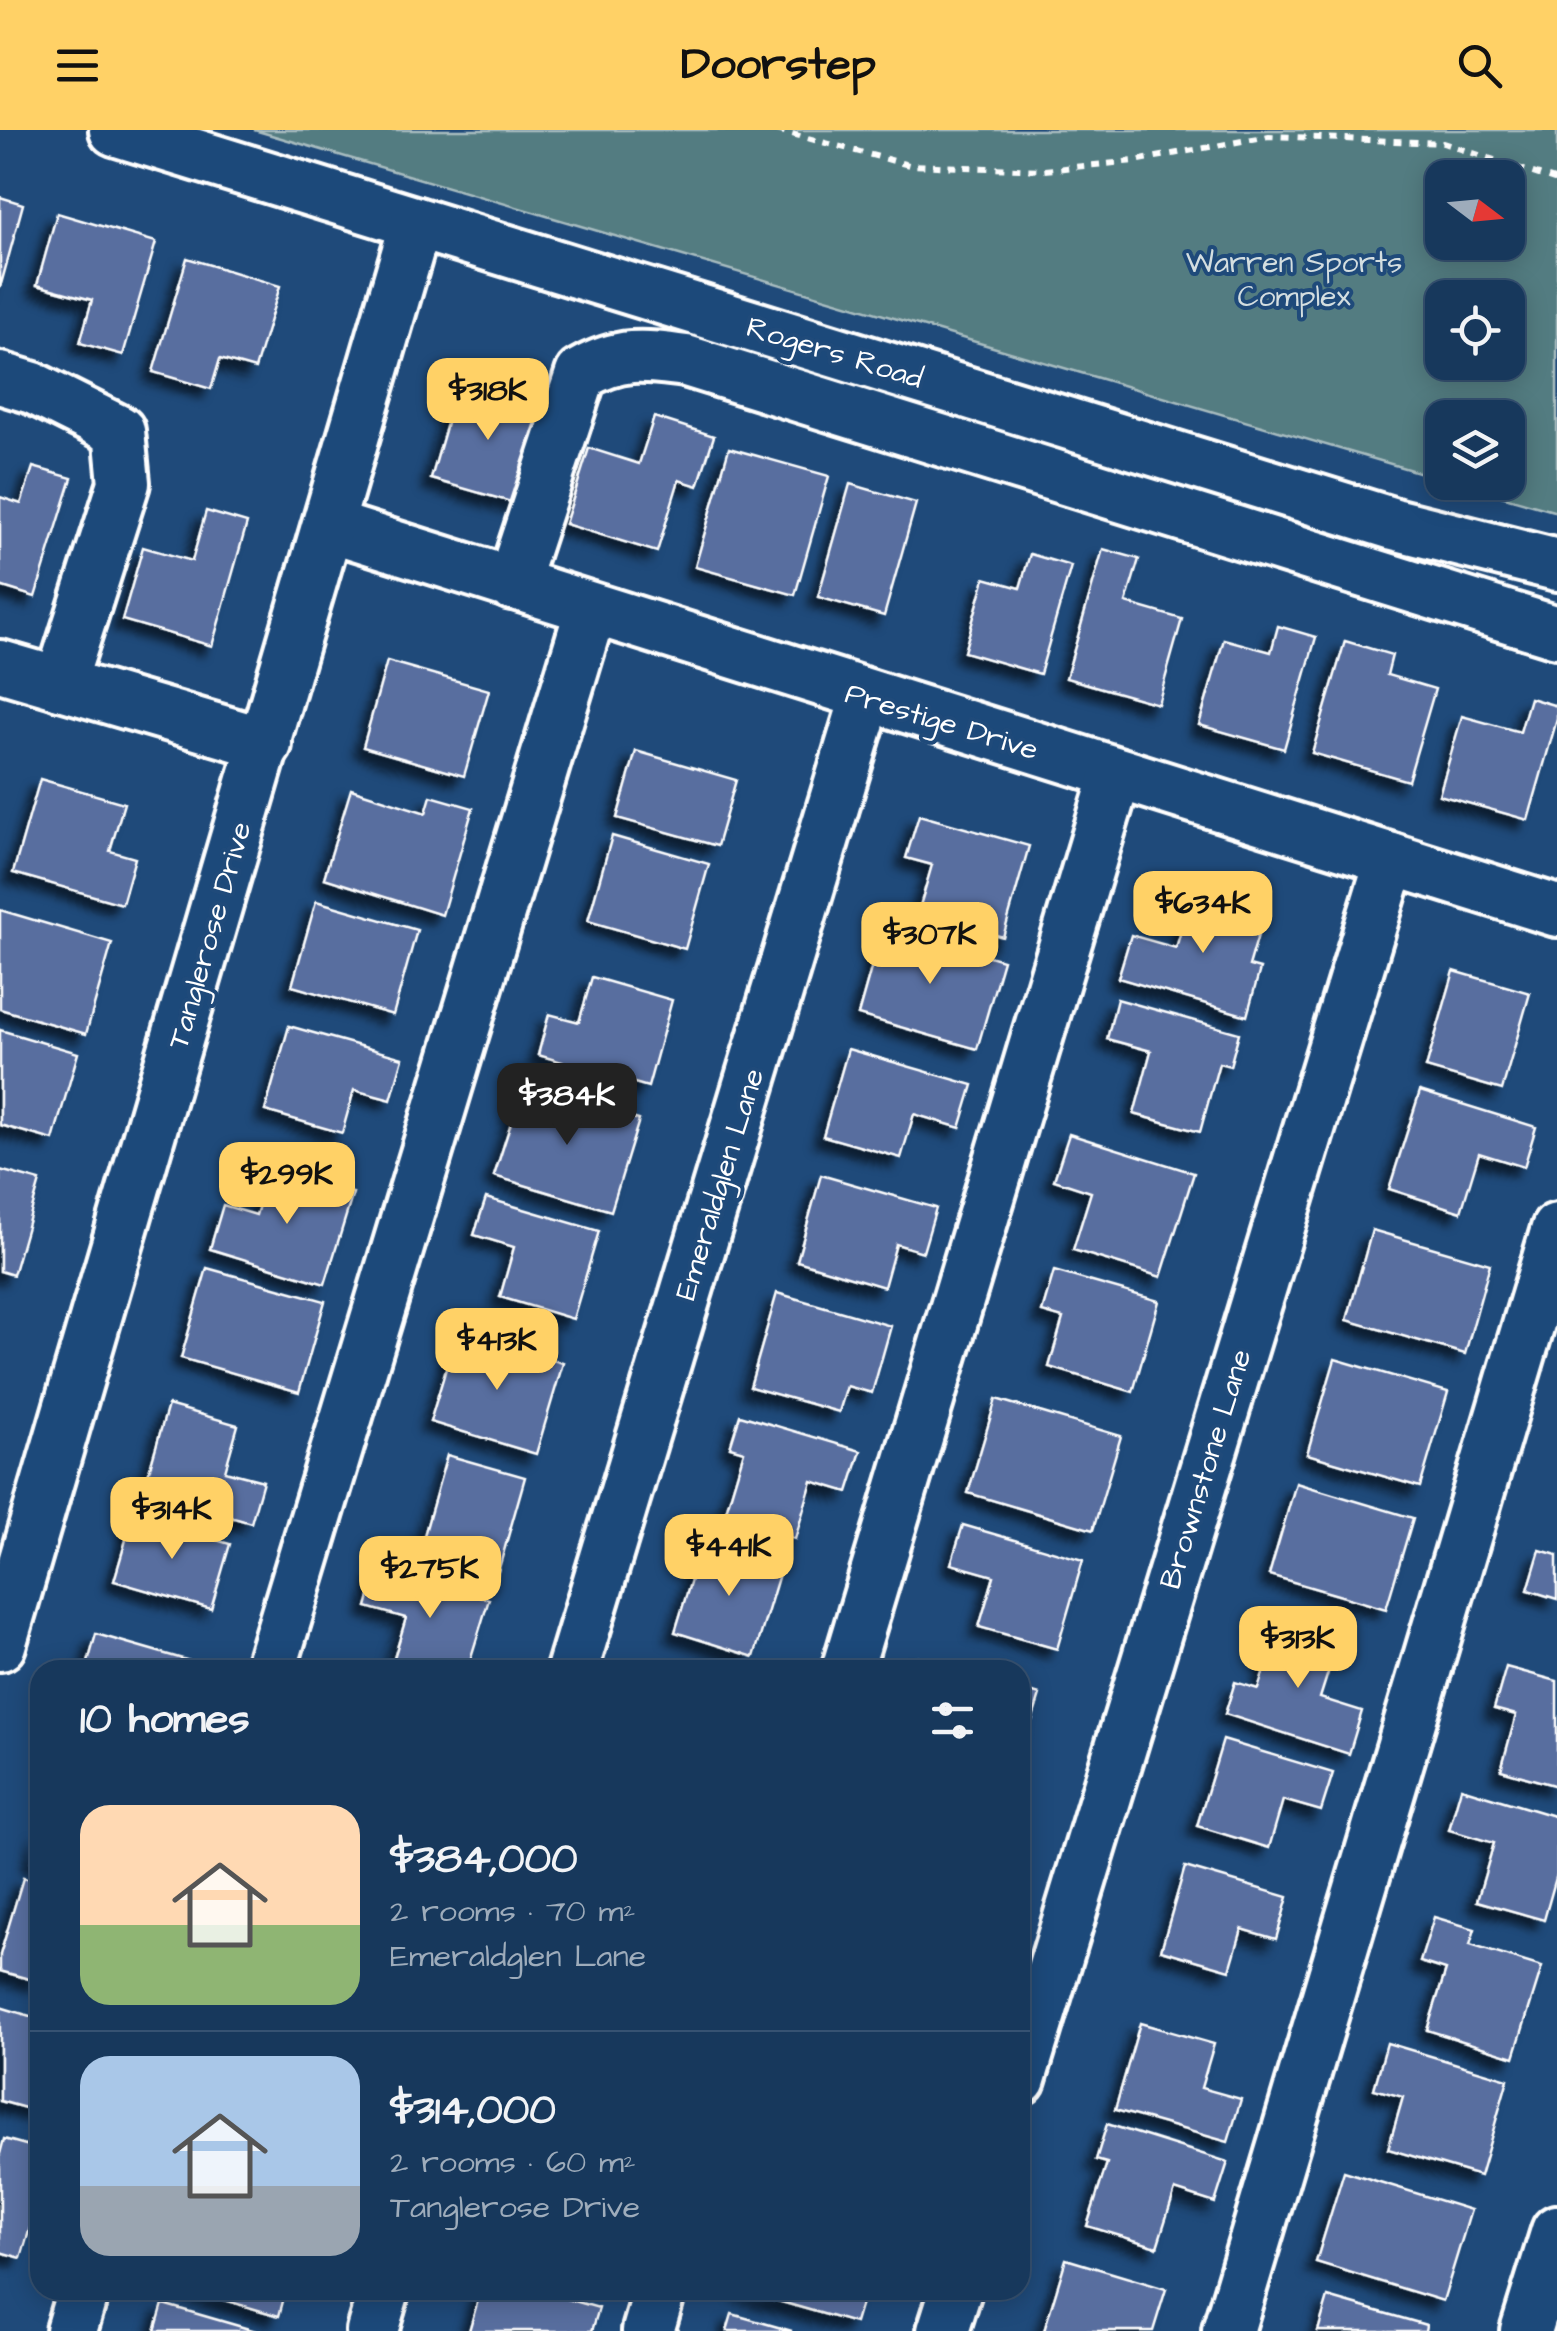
<!DOCTYPE html>
<meta charset="utf-8">
<style>
:root{--surface:#17385c;--page:#203f62;--text:#f1f3f6;--muted:#9eacbb;--line:#365272;--accent:#ffd166}
body{margin:0;font-family:"Architects Daughter",sans-serif;background:var(--page);color:var(--text);height:100vh;display:flex;flex-direction:column;font-size:38px;white-space:nowrap}
*{box-sizing:border-box;margin:0}
p{font-size:32px;color:var(--muted)}
.icon{flex:none;width:55px;height:55px;fill:none;stroke:currentColor;stroke-width:2;stroke-linecap:round;stroke-linejoin:round}
.map{position:relative;flex:1;overflow:hidden}
.details{position:absolute;left:30px;top:1530px;width:1000px;height:640px;display:flex;flex-direction:column;background:var(--surface);border-radius:30px;box-shadow:0 5px 25px #0003,0 0 0 2px var(--line)}
.details>*{flex:none}
.needle{width:65px;rotate:106deg}
.fabs{position:absolute;left:1425px;top:30px;display:grid;gap:20px}
.fabs a{display:grid;place-items:center;width:100px;height:100px;border-radius:20px;background:var(--surface);box-shadow:0 5px 25px #0003,0 0 0 2px var(--line);font-size:50px}
.price{position:absolute;translate:-50% -85px;padding:0 22px;border-radius:20px;background:var(--accent);color:#111;font-size:32px;line-height:65px;filter:drop-shadow(0 2px 5px #0008)}
.price::after{content:'';position:absolute;left:50%;top:60px;width:30px;height:22px;margin-left:-15px;background:inherit;clip-path:polygon(0 0,100% 0,50% 100%)}
.price.active{background:#222;color:#fff}
ul{padding:0;list-style:none}
li{display:flex;align-items:center;gap:30px;height:250px;padding:0 50px}
li+li{border-top:2px solid var(--line)}
li span{display:grid;place-items:center;flex:none;width:280px;height:200px;border-radius:30px;color:#555}
li>.icon{margin-inline-start:auto}
span .icon{width:120px;height:120px;fill:#fffc;stroke-width:1}
li b{font-size:42px}
h2{display:flex;justify-content:space-between;align-items:center;height:120px;padding:0 50px;font-size:42px}
header{display:flex;justify-content:space-between;align-items:center;height:130px;padding:0 50px;background:var(--accent);color:#111;font-size:45px;font-weight:700}
.map>svg:first-child{display:block}
</style>
<header><svg class="icon" aria-label="menu" viewBox="0 0 24 24"><path d="M4 6h16M4 12h16M4 18h16"/></svg>Doorstep<svg class="icon" aria-label="search" viewBox="0 0 24 24"><circle cx="10" cy="10" r="6"/><path d="M15 15l6 6"/></svg></header>
<div class="map">
<svg width="1557" height="2201" viewBox="0 0 1557 2201">
<defs>
<filter id="shadow"><feDropShadow dx="-9" dy="9" stdDeviation="5" flood-color="#0009"/></filter>
</defs>
<rect width="100%" height="100%" fill="#1f4a7a"/>
<filter id="ink" filterUnits="userSpaceOnUse"><feTurbulence type="fractalNoise" baseFrequency=".01" numOctaves="2"/><feDisplacementMap in="SourceGraphic" scale="20" xChannelSelector="R" yChannelSelector="G"/><feConvolveMatrix kernelMatrix="1 2 1 2 8 2 1 2 1" color-interpolation-filters="sRGB"/></filter>
<g filter="url(#ink)">
<!-- green -->
<path fill="#537b81" stroke="#a9bdc0" stroke-width="2.5" fill-rule="evenodd" d="M254,0H1557V382L1455,353L1508,352V288H1442V349ZM1442,48H1508V112H1442ZM1442,168H1508V232H1442Z"/>
<!-- building -->
<g fill="#596e9f" stroke="#fff" stroke-width="2.5" filter="url(#shadow)">
<path d="M0,67L23,74L0,158Z"/>
<path d="M57,83L156,112L123,225L80,213L92,170L37,155Z"/>
<path d="M187,128L280,156L255,239L220,229L211,259L153,242Z"/>
<path d="M459,252L545,277L518,374L431,349Z"/>
<path d="M654,287L714,306L698,356L679,350L657,422L565,394L589,318L639,334Z"/>
<path d="M729,318L829,346L795,465L695,437Z"/>
<path d="M33,337L72,348L35,467L0,456V367L21,374Z"/>
<path d="M850,354L916,373L884,486L818,467Z"/>
<path d="M206,381L247,393L212,516L122,490L143,417L192,431Z"/>
<path d="M1103,419L1139,429L1126,473L1182,489L1158,574L1066,548Z"/>
<path d="M1030,424L1071,436L1040,544L964,522L985,448L1020,458Z"/>
<path d="M1278,496L1316,507L1284,619L1199,595L1224,509L1271,522Z"/>
<path d="M1345,511L1392,525L1387,545L1435,559L1408,651L1312,623Z"/>
<path d="M387,531L489,560L464,646L363,617Z"/>
<path d="M1530,568L1557,576V589L1528,690L1439,665L1462,586L1520,602Z"/>
<path d="M636,621L736,650L717,716L617,688Z"/>
<path d="M40,649L124,673L110,721L135,728L122,774L13,743Z"/>
<path d="M351,659L426,683L431,666L473,678L442,785L324,748Z"/>
<path d="M919,685L1029,716L1003,807L918,783L932,735L906,728Z"/>
<path d="M612,706L709,734L685,819L588,791Z"/>
<path d="M1193,760L1265,781L1249,836L1260,839L1247,886L1118,848L1131,805L1176,818Z"/>
<path d="M316,771L417,800L393,885L292,856Z"/>
<path d="M0,780L112,813L86,904L0,879Z"/>
<path d="M883,796L1003,830L977,919L858,885Z"/>
<path d="M1454,841L1530,863L1502,960L1426,938Z"/>
<path d="M592,847L672,870L648,957L538,925L549,884L579,892Z"/>
<path d="M1117,869L1239,903L1230,936L1219,933L1200,1002L1134,984L1151,921L1107,909Z"/>
<path d="M289,896L403,928L391,970L354,960L342,1003L265,981Z"/>
<path d="M0,900L78,923L53,1010L0,995Z"/>
<path d="M848,919L973,955L960,998L914,984L901,1028L823,1006Z"/>
<path d="M523,955L639,990L611,1081L494,1046Z"/>
<path d="M1420,961L1536,997L1524,1037L1479,1023L1461,1082L1389,1059Z"/>
<path d="M1069,1004L1194,1043L1161,1147L1073,1120L1091,1062L1054,1050Z"/>
<path d="M271,1037L353,1063L325,1154L210,1119L223,1075L256,1085Z"/>
<path d="M0,1040L40,1051L13,1145L0,1141Z"/>
<path d="M821,1045L936,1078L923,1122L896,1114L884,1157L797,1131Z"/>
<path d="M486,1068L599,1101L573,1189L500,1167L514,1117L474,1105Z"/>
<path d="M1372,1100L1490,1134L1465,1224L1347,1190Z"/>
<path d="M207,1138L325,1171L299,1262L181,1228Z"/>
<path d="M1054,1141L1159,1171L1133,1262L1049,1237L1063,1188L1042,1182Z"/>
<path d="M777,1163L891,1196L872,1263L847,1256L839,1282L750,1257Z"/>
<path d="M457,1202L563,1233L536,1324L430,1292Z"/>
<path d="M1335,1229L1448,1262L1420,1357L1307,1324Z"/>
<path d="M996,1269L1121,1306L1093,1400L968,1363Z"/>
<path d="M168,1275L238,1295L225,1341L263,1351L251,1393L143,1362Z"/>
<path d="M740,1285L861,1321L848,1362L812,1351L795,1409L724,1388L744,1321L730,1317Z"/>
<path d="M447,1325L525,1347L496,1449L418,1427Z"/>
<path d="M1296,1353L1413,1388L1386,1479L1269,1445Z"/>
<path d="M133,1386L230,1414L211,1479L114,1451Z"/>
<path d="M963,1395L1083,1430L1057,1519L979,1497L994,1446L951,1434Z"/>
<path d="M703,1411L782,1434L754,1527L675,1502Z"/>
<path d="M1540,1420L1557,1425V1469L1528,1460Z"/>
<path d="M379,1436L489,1469L467,1540H409L392,1535L406,1488L367,1477Z"/>
<path d="M1280,1490L1339,1508L1320,1568L1362,1581L1349,1624L1225,1584L1235,1552L1258,1559Z"/>
<path d="M96,1504L221,1540H86Z"/>
<path d="M918,1527L961,1540H914Z"/>
<path d="M1506,1537L1557,1551V1656L1501,1640L1516,1585L1494,1579Z"/>
<path d="M1020,1559L1040,1565L1020,1630Z"/>
<path d="M1223,1610L1333,1643L1321,1681L1283,1670L1269,1718L1197,1696Z"/>
<path d="M1461,1658L1557,1687V1744L1544,1790L1477,1771L1494,1713L1449,1700Z"/>
<path d="M40,1700V1735L31,1733Z"/>
<path d="M1185,1737L1288,1767L1276,1809L1242,1799L1230,1840L1161,1820Z"/>
<path d="M23,1748L40,1753V1852L0,1841V1825Z"/>
<path d="M1434,1787L1475,1799L1470,1815L1542,1837L1514,1927L1427,1900L1446,1840L1420,1832Z"/>
<path d="M0,1877L40,1889V1982L0,1971Z"/>
<path d="M1140,1893L1214,1914L1201,1958L1241,1969L1228,2012L1115,1980Z"/>
<path d="M1387,1913L1508,1949L1480,2046L1388,2019L1403,1967L1374,1959Z"/>
<path d="M1107,1994L1228,2032L1215,2073L1175,2060L1157,2117L1087,2096L1107,2033L1096,2030Z"/>
<path d="M4,2009L40,2019V2064L21,2128L0,2122V2024Z"/>
<path d="M1344,2041L1471,2080L1443,2171L1316,2132Z"/>
<path d="M1066,2129L1166,2159L1153,2201H1044Z"/>
<path d="M189,2160H286L279,2186Z"/>
<path d="M481,2160H536L599,2178L592,2201H469Z"/>
<path d="M739,2160H865L855,2193Z"/>
<path d="M1328,2167L1426,2195L1425,2201H1318Z"/>
<path d="M163,2174L256,2201H155Z"/>
<path d="M732,2184L792,2201H727Z"/>
</g>
<g fill="none" stroke-linecap="round" stroke-linejoin="round">
<!-- minor casing -->
<g stroke="#fff" stroke-width="58">
<g id="minor">
<path d="M115,0L1394,394L1557,435"/>
<path d="M0,248L33,258L119,301L124,353L60,554"/>
<path d="M330,396L1557,781"/>
<path d="M512,454L581,244C620,222 642,225 686,231L1557,502"/>
<path d="M0,536L266,614"/>
<path d="M0,1515L416,93"/>
<path d="M270,1540L591,479"/>
<path d="M572,1540L866,568"/>
<path d="M847,1540L1116,645"/>
<path d="M1020,1949L1391,729"/>
<path d="M71,2201L83,2160"/>
<path d="M372,2201L384,2160"/>
<path d="M648,2201L660,2160"/>
<path d="M943,2201L956,2160"/>
<path d="M1228,2201L1557,1099"/>
<path d="M1526,2201L1557,2101"/>
</g>
</g>
<!-- path -->
<path stroke="#fff" stroke-width="6" stroke-dasharray="8 8" stroke-linecap="butt" d="M777,0L909,35L1044,40L1135,31L1269,6L1443,13L1557,51"/>
<!-- minor -->
<use href="#minor" stroke="#1f4a7a" stroke-width="50"/>
</g>
</g>
<g text-anchor="middle" stroke-width="8" stroke-linejoin="round" paint-order="stroke">
<!-- park labels -->
<g font-size="30" fill="#d4dee0" stroke="#1f4a7a">
<text x="1294" y="142">Warren Sports<tspan x="1294" dy="34">Complex</tspan></text>
</g>
<!-- street labels -->
<g font-size="30" fill="#fff" stroke="#1f4a7a">
<text transform="translate(835 222) rotate(17)" y="10">Rogers Road</text>
<text transform="translate(942 591) rotate(17)" y="10">Prestige Drive</text>
<text transform="translate(209 805) rotate(-74)" y="10">Tanglerose Drive</text>
<text transform="translate(719 1054) rotate(-73)" y="10">Emeraldglen Lane</text>
<text transform="translate(1205 1339) rotate(-73)" y="10">Brownstone Lane</text>
</g>
</g>
</svg>
<div class="fabs">
<a><svg class="needle" viewBox="-14 -14 28 28"><path d="M0-13l5 13h-10z" fill="#e53935"/><path d="M0 13l5-13h-10z" fill="#9eacbb"/></svg></a>
<a><svg class="icon" aria-label="locate" viewBox="0 0 24 24"><circle cx="12" cy="12" r="6"/><path d="M12 2v4M12 18v4M2 12h4M18 12h4"/></svg></a>
<a><svg class="icon" aria-label="layers" viewBox="0 0 24 24"><path d="M12 4l9 5-9 5-9-5zM3 14l9 5 9-5"/></svg></a>
</div>
<b class="price" style="left:488px;top:313px">$318K</b>
<b class="price" style="left:1203px;top:826px">$634K</b>
<b class="price" style="left:930px;top:857px">$307K</b>
<b class="price active" style="left:567px;top:1018px">$384K</b>
<b class="price" style="left:287px;top:1097px">$299K</b>
<b class="price" style="left:497px;top:1263px">$413K</b>
<b class="price" style="left:172px;top:1432px">$314K</b>
<b class="price" style="left:729px;top:1469px">$441K</b>
<b class="price" style="left:430px;top:1491px">$275K</b>
<b class="price" style="left:1298px;top:1561px">$313K</b>
<section class="details">
<h2>10 homes<svg class="icon" aria-label="filters" viewBox="0 0 24 24"><path d="M4 7h16M4 17h16"/><circle cx="9" cy="7" r="2"/><circle cx="15" cy="17" r="2"/></svg></h2>
<ul>
<li><span style="background:linear-gradient(#ffd9b3 60%,#8fb573 0)"><svg class="icon" aria-label="home" viewBox="0 0 24 24"><path d="M3 11l9-7 9 7M6 9v11h12V9"/></svg></span><div><b>$384,000</b><p>2 rooms · 70 m²</p><p>Emeraldglen Lane</p></div></li>
<li><span style="background:linear-gradient(#a9c7e8 65%,#9aa5b1 0)"><svg class="icon" aria-label="home" viewBox="0 0 24 24"><path d="M3 11l9-7 9 7M6 9v11h12V9"/></svg></span><div><b>$314,000</b><p>2 rooms · 60 m²</p><p>Tanglerose Drive</p></div></li>
</ul>
</section>
</div>
